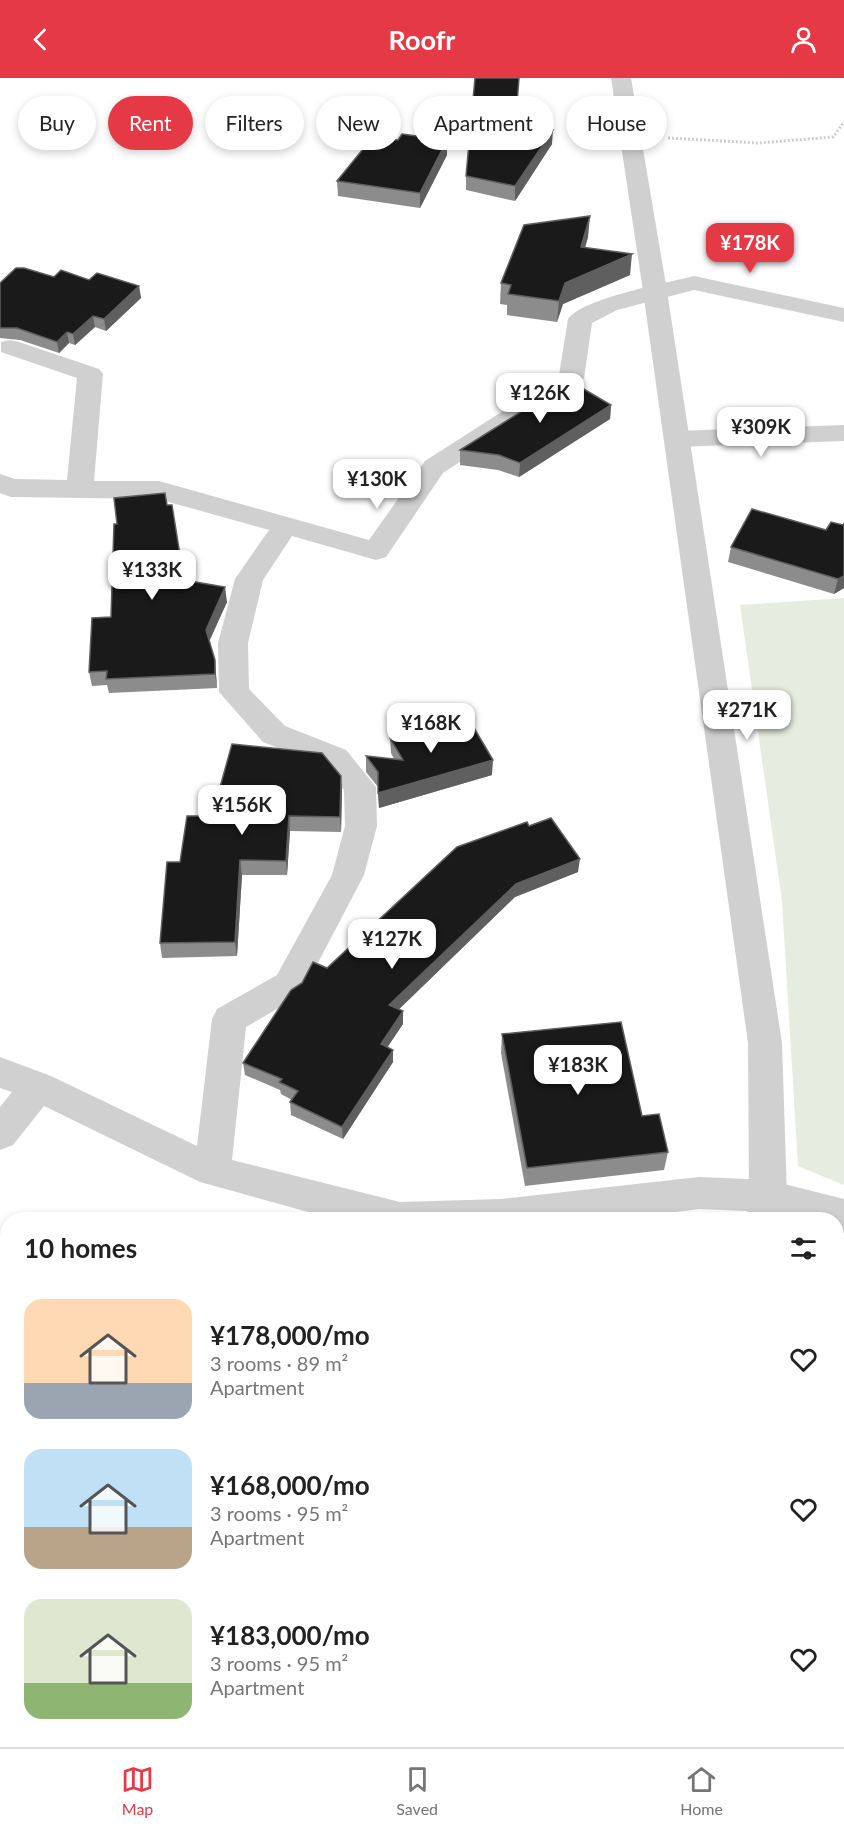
<!DOCTYPE html>
<meta charset="utf-8">
<style>
:root{--surface:#fff;--page:#f2f2f2;--text:#222;--muted:#767676;--line:#e0e0e0;--accent:#e63946}
body{margin:0;font-family:Lato,sans-serif;background:var(--page);color:var(--text);height:100vh;display:flex;flex-direction:column;font-size:22px;white-space:nowrap}
*{box-sizing:border-box;margin:0}
p{font-size:20px;color:var(--muted)}
.icon{flex:none;width:33px;height:33px;fill:none;stroke:currentColor;stroke-width:2;stroke-linecap:round;stroke-linejoin:round}
.map{position:relative;flex:1;overflow:hidden}
.drawer{position:absolute;left:0px;top:1134px;width:844px;height:536px;display:flex;flex-direction:column;background:var(--surface);border-radius:24px 24px 0 0;box-shadow:0 3px 9px #0003}
.drawer>*{flex:none}
.banner{position:absolute;left:18px;top:18px;width:808px;height:54px;display:flex;gap:12px}
.price{position:absolute;translate:-50% -51px;padding:0 14px;border-radius:12px;background:#fff;color:#222;font-size:20px;line-height:39px;filter:drop-shadow(0 2px 3px #0008)}
.price::after{content:'';position:absolute;left:50%;top:36px;width:18px;height:14px;margin-left:-9px;background:inherit;clip-path:polygon(0 0,100% 0,50% 100%)}
.price.selected{background:var(--accent);color:#fff}
ul{padding:0;list-style:none}
li{display:flex;align-items:center;gap:18px;height:150px;padding:0 24px}
li span{display:grid;place-items:center;flex:none;width:168px;height:120px;border-radius:18px;color:#555}
li>.icon{margin-inline-start:auto}
span .icon{width:72px;height:72px;fill:#fffc;stroke-width:1}
li b{font-size:26px}
h2{display:flex;justify-content:space-between;align-items:center;height:72px;padding:0 24px;font-size:26px}
.tag{padding:0 21px;border-radius:27px;background:var(--surface);box-shadow:0 3px 9px #0003;font-size:21px;line-height:54px}
.tag.selected{background:var(--accent);color:#fff}
header{display:flex;justify-content:space-between;align-items:center;height:78px;padding:0 24px;background:var(--accent);color:#fff;font-size:27px;font-weight:700}
.tab-bar{display:flex;justify-content:space-around;align-items:center;height:84px;border-top:2px solid var(--line);background:var(--surface);font-size:16px;color:var(--muted)}
.tab-bar a{display:grid;justify-items:center;gap:3px}
.tab-bar .selected{color:var(--accent)}
.map>svg:first-child{display:block}
</style>
<header><svg class="icon" aria-label="back" viewBox="0 0 24 24"><path d="M15 5l-7 7 7 7"/></svg>Roofr<svg class="icon" aria-label="person" viewBox="0 0 24 24"><circle cx="12" cy="8" r="4"/><path d="M4 21q1-7 8-7t8 7"/></svg></header>
<div class="map">
<svg width="844" height="1669" viewBox="0 0 844 1669">
<rect width="100%" height="100%" fill="#fff"/>
<!-- green -->
<path fill="#e6ecdf" d="M844,520V1107L798,1088L782,823L740,527Z"/>
<g fill="none" stroke-linecap="round" stroke-linejoin="round">
<!-- path -->
<path stroke="#cdcdcd" stroke-width="3" stroke-dasharray="2 2" stroke-linecap="butt" d="M668,60L758,65L833,59L844,44"/>
<!-- minor -->
<g fill="#d0d0d0" fill-rule="evenodd">
<path d="M694,198L844,230V244L694,212L617,232L592,245L584,300L580,305L443,395L386,479L376,482L292,458L263,502L248,565L249,611L285,648L346,672L376,709L377,748L364,797L301,917L246,949L232,1082L400,1124L501,1121L699,1099L768,1102L844,1121V1155L837,1153V1142H794L768,1134L699,1131L614,1142H337L200,1104L44,1028L13,1067L0,1072V1029L12,1014L0,1010V979L51,998L197,1068L212,941L217,931L277,897L332,797L345,748L344,712L324,688L263,664L219,614L218,565L235,501L269,452L158,421L11,419L0,415V396L15,401L67,402L77,300L1,274V264L10,262L19,264L99,291L103,296L94,403H159L369,462L425,383L559,297L568,241C583,220 667,205 694,198Z"/>
<path d="M844,347V363L677,369L668,367L664,361L668,355L677,353Z"/>
</g>
<!-- tertiary -->
<g fill="#d0d0d0" fill-rule="evenodd">
<path d="M611,0H631L667,213L782,965L787,1118L784,1142H746L749,1118L748,965L643,213Z"/>
<path d="M609,1662H655L652,1669H606Z"/>
</g>
</g>
<!-- wall -->
<g fill="#8c8c8c">
<path d="M516,52L552,66L515,123L466,112V98Z"/>
<path d="M398,62H447V77L420,130L338,118L337,103Z"/>
<path d="M588,159L585,170L630,197L563,226L557,244L507,237V227L500,226L501,205Z"/>
<path d="M54,199L89,202L139,208L141,220L106,253L95,249L75,267L69,265L59,275L20,262L0,260V205Z"/>
<path d="M611,327L610,341L519,399L498,392L460,387V372Z"/>
<path d="M167,427L184,502L227,524L209,563L216,596L217,610L109,615L107,607L92,608L89,594L111,539L117,446Z"/>
<path d="M844,445V510L834,516L728,484L731,469L826,452L843,447Z"/>
<path d="M390,660L492,697L379,730L378,709L366,694V678L394,681L391,675Z"/>
<path d="M341,698L342,713L341,754L290,753L287,797H242L237,878L162,880L160,865L180,784L212,738Z"/>
<path d="M529,748L578,794L515,819L399,931L403,933V946L387,969L393,972V984L343,1061L291,1037L290,1024L292,1022L281,1016L280,1012L245,997L243,985L327,890Z"/>
<path d="M502,956L642,1038L668,1074L664,1092L525,1108L501,975Z"/>
<path d="M837,1259L844,1261V1390H841L839,1394H837Z"/>
</g>
<!-- shaded-wall -->
<g fill="#5f5f5f">
<path d="M553,52L552,66L515,123V108Z"/>
<path d="M447,62V77L420,130V115Z"/>
<path d="M590,138L588,159L579,190L581,169Z"/>
<path d="M632,176L630,197L563,226L557,244L559,223L565,205Z"/>
<path d="M139,208L141,220L106,253L104,241Z"/>
<path d="M93,238L95,249L75,267L73,256Z"/>
<path d="M67,254L69,265L59,275L57,264Z"/>
<path d="M611,327L610,341L519,399L520,385Z"/>
<path d="M844,498V510L834,516L838,501Z"/>
<path d="M225,509L227,524L208,566L206,552Z"/>
<path d="M215,582L217,610L215,596Z"/>
<path d="M493,682L492,697L379,730L378,715Z"/>
<path d="M341,698L342,713L341,754L340,739Z"/>
<path d="M289,738L290,753L287,797L286,783Z"/>
<path d="M580,781L578,794L515,819L390,940L389,927L516,806Z"/>
<path d="M240,782L242,797L237,878L235,864Z"/>
<path d="M403,933V946L381,979V966Z"/>
<path d="M393,972V984L343,1061L342,1049Z"/>
<path d="M8,1426V1447L0,1458V1436Z"/>
</g>
<!-- building -->
<g fill="#1a1a1a" stroke="#5f5f5f" stroke-width="1.5">
<path d="M475,0H519L515,52H553L515,108L466,98Z"/>
<path d="M402,56L447,62L420,115L337,103L372,60L398,62Z"/>
<path d="M590,138L581,169L632,176L565,205L559,223L508,216L511,207L501,205L524,147Z"/>
<path d="M16,190H24L54,199L61,192L89,202L97,195L139,208L104,241L93,238L73,256L67,254L57,264L17,250H0V205Z"/>
<path d="M570,303L611,327L520,385L499,377L460,372Z"/>
<path d="M165,415L167,427H172L184,502L225,509L206,552L215,582V596L106,601L107,593L89,594L92,540L111,539L114,446H117L114,420Z"/>
<path d="M752,431L826,452L831,444L843,447L844,445V498L838,501L731,469Z"/>
<path d="M467,638L493,682L378,715V694L366,678L403,682L390,660Z"/>
<path d="M232,666L322,675L341,698L340,739L289,738L286,783L240,782L235,864L160,865L167,784H180L187,738H212Z"/>
<path d="M551,740L580,781L516,806L389,927L403,933L381,966L393,972L342,1049L290,1024L298,1013L279,1004L282,1001L243,985L291,912L302,905L313,884L327,890L457,769L527,744L529,748Z"/>
<path d="M621,944L642,1038L659,1036L668,1074L527,1090L502,956Z"/>
<path d="M476,1136L499,1142H417Z"/>
<path d="M837,1259L844,1261L843,1385H837Z"/>
<path d="M0,1266L8,1271V1426L0,1436Z"/>
<path d="M348,1662H370L379,1669H342Z"/>
</g>
</svg>
<b class="price selected" style="left:750px;top:196px">¥178K</b>
<b class="price" style="left:540px;top:346px">¥126K</b>
<b class="price" style="left:761px;top:380px">¥309K</b>
<b class="price" style="left:377px;top:432px">¥130K</b>
<b class="price" style="left:152px;top:523px">¥133K</b>
<b class="price" style="left:747px;top:663px">¥271K</b>
<b class="price" style="left:431px;top:676px">¥168K</b>
<b class="price" style="left:242px;top:758px">¥156K</b>
<b class="price" style="left:392px;top:892px">¥127K</b>
<b class="price" style="left:578px;top:1018px">¥183K</b>
<div class="banner">
<a class="tag">Buy</a>
<a class="tag selected">Rent</a>
<a class="tag">Filters</a>
<a class="tag">New</a>
<a class="tag">Apartment</a>
<a class="tag">House</a>
</div>
<section class="drawer">
<h2>10 homes<svg class="icon" aria-label="filters" viewBox="0 0 24 24"><path d="M4 7h16M4 17h16"/><circle cx="9" cy="7" r="2"/><circle cx="15" cy="17" r="2"/></svg></h2>
<ul>
<li><span style="background:linear-gradient(#ffd9b3 70%,#9aa5b1 0)"><svg class="icon" aria-label="home" viewBox="0 0 24 24"><path d="M3 11l9-7 9 7M6 9v11h12V9"/></svg></span><div><b>¥178,000/mo</b><p>3 rooms · 89 m²</p><p>Apartment</p></div><svg class="icon" aria-label="heart" viewBox="0 0 24 24"><path d="M12 20l-8-8c-3-5 5-10 8-4 3-6 11-1 8 4z"/></svg></li>
<li><span style="background:linear-gradient(#bfe0f5 65%,#b9a48a 0)"><svg class="icon" aria-label="home" viewBox="0 0 24 24"><path d="M3 11l9-7 9 7M6 9v11h12V9"/></svg></span><div><b>¥168,000/mo</b><p>3 rooms · 95 m²</p><p>Apartment</p></div><svg class="icon" aria-label="heart" viewBox="0 0 24 24"><path d="M12 20l-8-8c-3-5 5-10 8-4 3-6 11-1 8 4z"/></svg></li>
<li><span style="background:linear-gradient(#dfe7d0 70%,#8fb573 0)"><svg class="icon" aria-label="home" viewBox="0 0 24 24"><path d="M3 11l9-7 9 7M6 9v11h12V9"/></svg></span><div><b>¥183,000/mo</b><p>3 rooms · 95 m²</p><p>Apartment</p></div><svg class="icon" aria-label="heart" viewBox="0 0 24 24"><path d="M12 20l-8-8c-3-5 5-10 8-4 3-6 11-1 8 4z"/></svg></li>
</ul>
</section>
</div>
<nav class="tab-bar">
<a class="selected"><svg class="icon" aria-label="map" viewBox="0 0 24 24"><path d="M3 6l6-2 6 2 6-2v14l-6 2-6-2-6 2zM9 4v14M15 6v14"/></svg>Map</a>
<a><svg class="icon" aria-label="saved" viewBox="0 0 24 24"><path d="M7 4h10v16l-5-4-5 4z"/></svg>Saved</a>
<a><svg class="icon" aria-label="home" viewBox="0 0 24 24"><path d="M3 11l9-7 9 7M6 9v11h12V9"/></svg>Home</a>
</nav>
